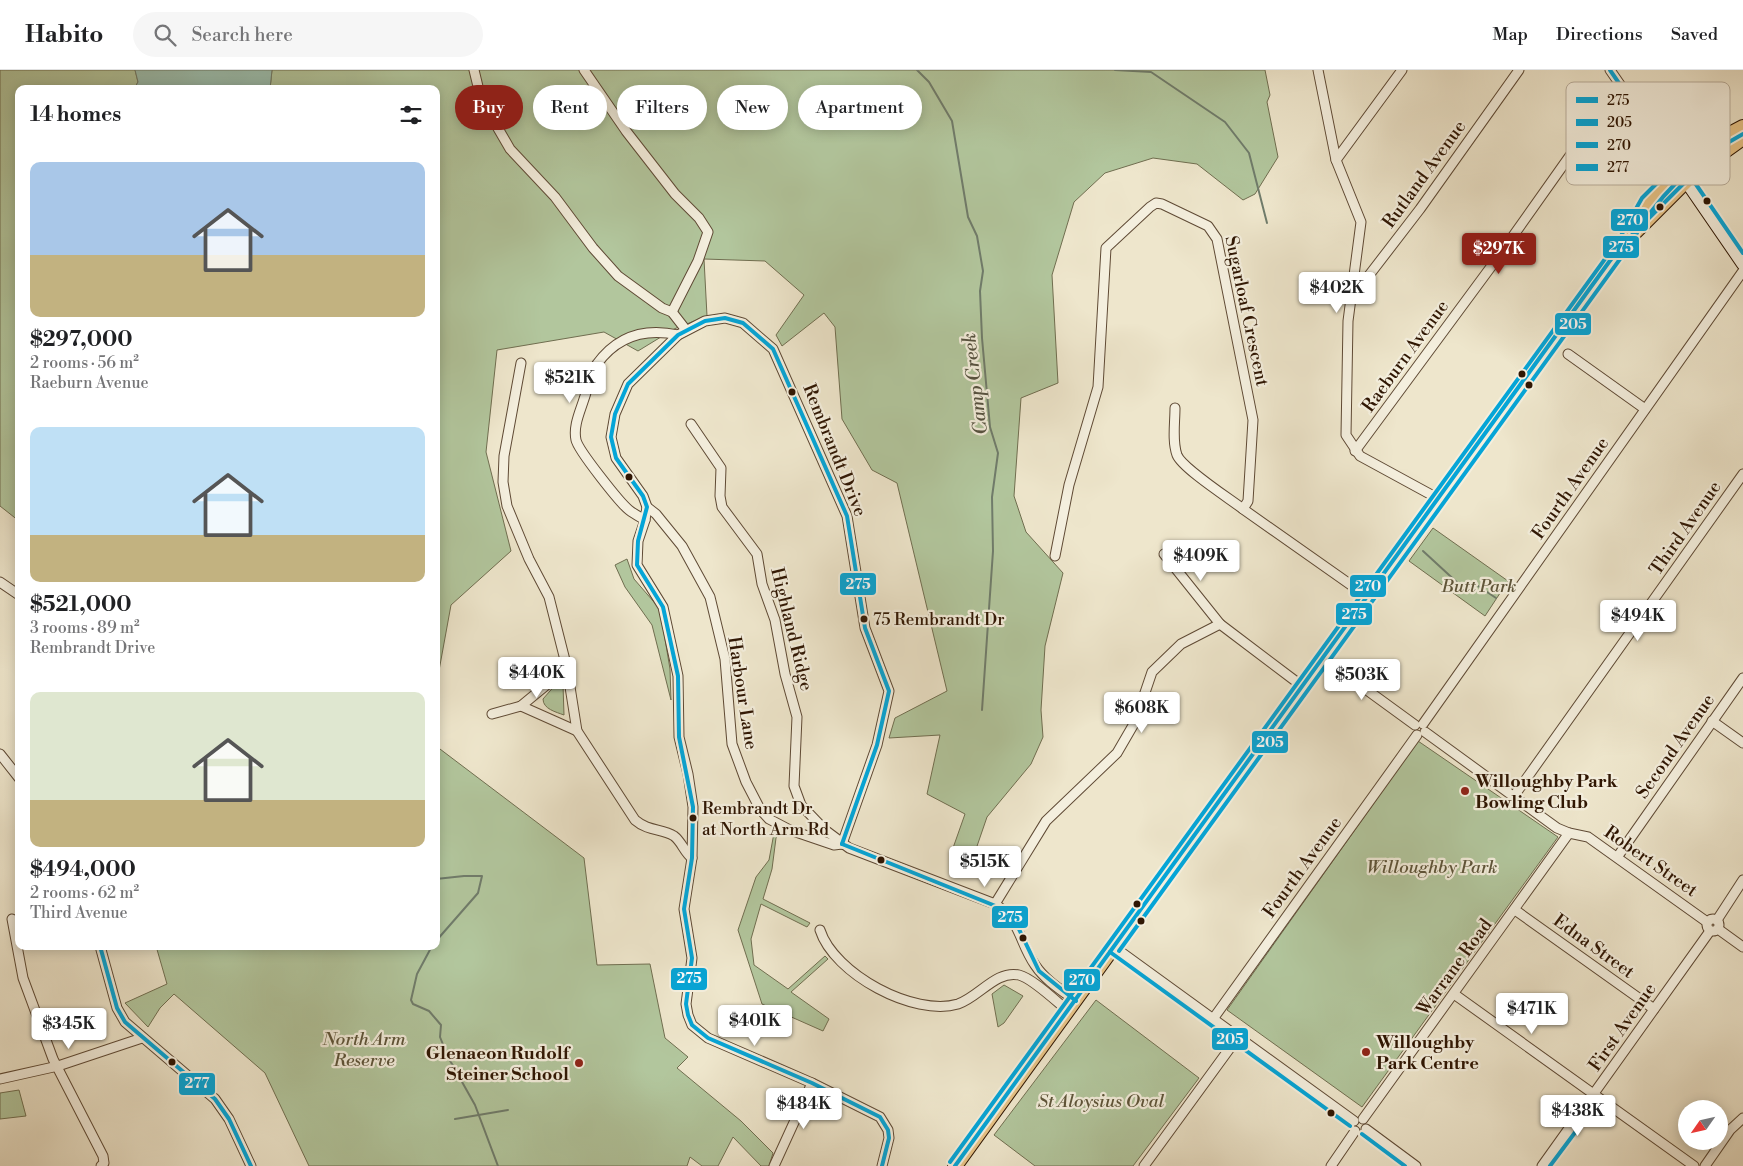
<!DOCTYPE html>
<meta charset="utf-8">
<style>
:root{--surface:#fff;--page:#f6f6f6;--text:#202124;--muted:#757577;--line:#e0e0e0;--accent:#8f2418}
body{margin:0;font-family:"Libre Bodoni",serif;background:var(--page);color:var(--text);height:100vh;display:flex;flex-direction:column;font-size:19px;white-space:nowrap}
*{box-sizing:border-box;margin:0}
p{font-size:16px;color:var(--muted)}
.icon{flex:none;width:28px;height:28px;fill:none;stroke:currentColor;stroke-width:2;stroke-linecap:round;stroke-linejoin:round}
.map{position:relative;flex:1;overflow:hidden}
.details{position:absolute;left:15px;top:15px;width:425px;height:865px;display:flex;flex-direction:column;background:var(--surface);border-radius:10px;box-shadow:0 2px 12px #0003}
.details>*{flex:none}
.guide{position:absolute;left:455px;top:15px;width:475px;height:45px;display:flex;gap:10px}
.needle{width:32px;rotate:236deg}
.tools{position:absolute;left:1678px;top:1030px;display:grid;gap:10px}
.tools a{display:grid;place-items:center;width:50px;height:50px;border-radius:50%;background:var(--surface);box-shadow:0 2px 12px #0003;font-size:25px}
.price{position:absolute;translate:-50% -42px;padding:0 11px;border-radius:5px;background:#fff;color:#222;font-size:16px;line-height:32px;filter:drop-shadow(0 1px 2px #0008)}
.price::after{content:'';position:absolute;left:50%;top:30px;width:15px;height:11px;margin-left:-8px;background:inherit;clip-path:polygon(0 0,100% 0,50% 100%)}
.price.active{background:var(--accent);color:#fff}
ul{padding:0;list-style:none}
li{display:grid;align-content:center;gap:10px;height:265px;padding:0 15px}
li span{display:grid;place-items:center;height:155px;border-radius:10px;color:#555}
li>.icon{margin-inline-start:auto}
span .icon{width:90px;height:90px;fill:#fffc;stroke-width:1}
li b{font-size:21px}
h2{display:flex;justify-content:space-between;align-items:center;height:60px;padding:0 15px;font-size:21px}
.tag{padding:0 18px;border-radius:22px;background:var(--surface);box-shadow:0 2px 12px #0003;font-size:18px;line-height:45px}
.tag.active{background:var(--accent);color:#fff}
header{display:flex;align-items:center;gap:30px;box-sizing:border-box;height:70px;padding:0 25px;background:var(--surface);border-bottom:1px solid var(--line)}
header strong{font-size:24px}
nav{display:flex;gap:28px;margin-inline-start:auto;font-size:18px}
.search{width:350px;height:45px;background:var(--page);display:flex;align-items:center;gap:12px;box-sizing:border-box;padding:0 18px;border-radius:28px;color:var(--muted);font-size:19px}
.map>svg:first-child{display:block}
</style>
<header>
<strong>Habito</strong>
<div class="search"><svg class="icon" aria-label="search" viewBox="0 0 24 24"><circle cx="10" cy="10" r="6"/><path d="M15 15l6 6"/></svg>Search here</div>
<nav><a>Map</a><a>Directions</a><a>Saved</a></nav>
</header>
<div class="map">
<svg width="1743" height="1096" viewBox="0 0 1743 1096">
<rect width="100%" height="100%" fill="#eee6cc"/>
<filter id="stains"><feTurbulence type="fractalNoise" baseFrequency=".004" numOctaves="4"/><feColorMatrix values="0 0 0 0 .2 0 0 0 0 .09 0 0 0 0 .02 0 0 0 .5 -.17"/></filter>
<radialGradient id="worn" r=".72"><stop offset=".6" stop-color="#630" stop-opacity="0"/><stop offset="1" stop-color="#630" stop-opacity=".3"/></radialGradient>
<!-- green -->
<g fill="#b2c69d" stroke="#706e50">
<path d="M0,0H135L138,12L134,19H19V451L0,436Z"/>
<path d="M272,0H1265L1270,25L1267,32L1278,87L1255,124L1243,130L1197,94L1153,88L1105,103L1074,132L1052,205L1058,313L1021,328L1014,426L1026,462L1063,503L1045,576L1041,640L1043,667L1031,694L987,747L975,782L953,778L965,744L927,724L940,665L889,668L895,648L947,621L897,413L872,400L842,349L835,257L824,243L782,276L776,265L804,225L765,191L704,189L707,246L674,259L638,281L604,262L497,280L486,382L511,481L451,535L436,617V19H270Z"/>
<path d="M1433,458L1508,511L1485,546L1409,491Z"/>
<path d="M627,489L634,509L660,539L670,599L671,630L652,555L625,517L615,495Z"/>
<path d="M557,613L563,615L564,645C556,642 543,639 543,629Z"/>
<path d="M1418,671L1558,767L1362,1037L1227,940Z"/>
<path d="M436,676L584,788L597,895L650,894L665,968L688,987L677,998L741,1051L773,1083L769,1096H761L733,1067L718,1096H702L690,1087L687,1096H309L265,1003L174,924L160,938L148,957L125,933L167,914L156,876H436Z"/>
<path d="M780,758L783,759L776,768L772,799L763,829L810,853L807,857L761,834L751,869L754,895L788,919L825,886L828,889L791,922L829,949L823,961L762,934L738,860L756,807L769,790L774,763Z"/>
<path d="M1004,915L1023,926L1004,953L998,957L992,924Z"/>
<path d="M1096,930L1199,1008L1133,1096H1035L994,1065Z"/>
<path d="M19,1020L26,1046L0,1049V1023Z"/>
</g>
<!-- water -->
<path fill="#9bc0b1" stroke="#707c6b" d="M135,0H272L270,19H134L138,12Z"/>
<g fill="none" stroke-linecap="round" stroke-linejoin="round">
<!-- stream -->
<g stroke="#707c6b" stroke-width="2">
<path d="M917,0L929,12L952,51L968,147L977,166L983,201L980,221L982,268L990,357L998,383L992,427L993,481L982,640"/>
<path d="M1115,0L1151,2L1225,52L1249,83L1267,153"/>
<path d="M1423,481L1461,516L1475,514L1496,528"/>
<path d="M436,809L464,806H482L478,823L436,871"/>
<path d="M432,876L417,904L411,930L413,934L429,941L441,955L440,967L448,987L475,1035L498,1096"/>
<path d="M455,1049L508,1040"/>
</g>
<!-- minor casing -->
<g stroke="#5f4a35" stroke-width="11">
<g id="minor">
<path d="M474,0L481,29L510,79L555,127L593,178L618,206L662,238L672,242L686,260"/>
<path d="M584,0L626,61L675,124L699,148L708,162L698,191L672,242"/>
<path d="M1318,0L1336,90L1361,152L1348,251L1346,365L1360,386L1439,429"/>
<path d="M1610,0L1679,100"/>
<path d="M1336,90L1402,0"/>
<path d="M1351,222L1360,217L1420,139L1519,0"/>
<path d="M1568,284L1645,339"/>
<path d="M521,293L504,386L503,412L507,436L529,489L549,527L567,598L577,661L635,750C649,762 662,758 674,766C682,772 684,782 692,788"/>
<path d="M1175,338C1175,353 1172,371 1177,385C1182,398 1230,429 1243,439"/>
<path d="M691,354L721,398L720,426L722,437L757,484L762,514L775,550L785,604L797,647L794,716L801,735L825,760L849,778L995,834C1021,851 1019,872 1035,895C1045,910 1061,920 1076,931"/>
<path d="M1355,381L1496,190L1620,15"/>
<path d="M647,437L656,444L682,476L710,527L725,589L732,674L746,712L760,739L769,749L790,760L834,775L842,774"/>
<path d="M645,450C640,447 634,444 629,440C620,433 578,380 576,370C573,356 580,342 584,329C588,318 590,303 597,294C618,265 646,258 678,265"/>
<path d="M1164,484L1220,554"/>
<path d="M1055,486L1069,415L1098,317L1106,178L1150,137L1156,133L1162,134L1208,156L1217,169L1253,350L1248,431L1243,439L1368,527"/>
<path d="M0,512L19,525"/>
<path d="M1323,588L1415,655"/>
<path d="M521,636L567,598"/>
<path d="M492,644L521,636L577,661"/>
<path d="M1712,651L1743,673"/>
<path d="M1423,654L1743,201"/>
<path d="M1425,662L1557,758L1569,763L1588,767L1707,852"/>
<path d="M0,684L19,708"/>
<path d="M1514,726L1743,404"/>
<path d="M842,774L877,675L889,621L865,558L847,446L773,279L743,253L725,248L705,251L678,265L628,314L615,344L611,367L616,388L643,426L647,437L645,450L638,471L637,495L663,537L678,606L679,667L688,704L693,737L692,788L684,839L692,888L686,934L688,945L692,955L708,968L812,1013L880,1047L888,1060L889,1068L882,1096"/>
<path d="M1618,786L1743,608"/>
<path d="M995,834L1046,751L1117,683L1135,652L1152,602L1181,574L1220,554L1302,616"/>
<path d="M1515,840L1654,939"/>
<circle cx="1713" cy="855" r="6"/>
<path d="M12,849L23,908L53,989L103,1086L104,1093L101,1096"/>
<path d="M1717,850L1743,810"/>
<path d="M1718,859L1743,877"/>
<path d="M820,860C834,904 914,947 958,934C979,927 996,900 1019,905C1032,908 1057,932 1068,941"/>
<path d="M100,876L117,938L125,952L215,1029L229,1049L251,1096"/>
<path d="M1114,877L1354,1051"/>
<path d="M1454,924L1694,1096"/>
<path d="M1213,949L1417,665"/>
<path d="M0,1009L58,996L142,968"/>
<path d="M1363,1049L1569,763"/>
<path d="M1366,1059L1416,1096"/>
<path d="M774,1096L812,1013"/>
<path d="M1144,1096L1238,967"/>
<path d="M1331,1096L1355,1061"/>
<path d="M1542,1096L1710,861"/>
<path d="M1705,1096L1730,1060L1743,1048"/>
</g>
</g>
<!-- secondary casing -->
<g stroke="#2f1603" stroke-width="14">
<path id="secondary" d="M1686,111L1743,194"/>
</g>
<!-- primary casing -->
<g stroke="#2f1603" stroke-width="16">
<g id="primary">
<path d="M1628,165C1651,117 1696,80 1743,57"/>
<path d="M955,1096L1609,192L1623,174L1694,103L1743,68"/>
</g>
</g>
<!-- minor -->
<use href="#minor" stroke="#f4efde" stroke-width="9"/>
<!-- secondary -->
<use href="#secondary" stroke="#f4efde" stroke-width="12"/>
<!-- primary -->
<use href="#primary" stroke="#e7c386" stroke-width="14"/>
<!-- bus-1 casing -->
<g stroke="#f4efde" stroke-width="8">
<g id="bus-1">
<path d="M842,774L877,675L889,621L865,558L847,446L773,279L743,253L725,248L705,251L678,265L628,314L615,344L611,367L616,388L643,426L647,437L638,471L637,495L663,537L678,606L679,667L693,737L692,788L684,839L692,888L686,934L688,945L692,955L708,968L812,1013L880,1047L888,1060L889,1068L882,1096"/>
<path d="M842,774L1003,839L1017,855L1039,901L1076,931"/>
<path d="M955,1096L1609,192L1623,174L1686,111L1610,0"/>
</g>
</g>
<!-- bus-2 casing -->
<g stroke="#f4efde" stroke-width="8">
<g id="bus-2">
<path d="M1119,881L1628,178C1656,127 1692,91 1743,64"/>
<path d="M1110,882L1350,1056"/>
<path d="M1362,1064L1405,1096"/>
<path d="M1550,1096L1600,1029"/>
</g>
</g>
<!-- bus-3 casing -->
<g stroke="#f4efde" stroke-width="8">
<path id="bus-3" d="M950,1092L1618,171L1642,128L1675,95L1682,94L1743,183"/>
</g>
<!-- bus-4 casing -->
<g stroke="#f4efde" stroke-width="8">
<path id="bus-4" d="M100,876L117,938L125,952L215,1029L229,1049L251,1096"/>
</g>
<!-- bus-1 -->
<use href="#bus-1" stroke="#05a5d7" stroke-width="4"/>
<!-- bus-2 -->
<use href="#bus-2" stroke="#05a5d7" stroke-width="4"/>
<!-- bus-3 -->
<use href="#bus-3" stroke="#05a5d7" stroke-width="4"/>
<!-- bus-4 -->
<use href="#bus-4" stroke="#05a5d7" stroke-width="4"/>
</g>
<!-- markers -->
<g fill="#2f1603" stroke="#f4efde" stroke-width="2">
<circle cx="1707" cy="131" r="4.5"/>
<circle cx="1660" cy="137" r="4.5"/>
<circle cx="1522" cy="304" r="4.5"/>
<circle cx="1529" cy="315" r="4.5"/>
<circle cx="792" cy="322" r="4.5"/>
<circle cx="629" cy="407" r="4.5"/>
<circle cx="864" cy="549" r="4.5"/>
<circle cx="693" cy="748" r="4.5"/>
<circle cx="881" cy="790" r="4.5"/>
<circle cx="1137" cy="834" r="4.5"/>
<circle cx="1141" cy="851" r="4.5"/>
<circle cx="1023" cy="868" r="4.5"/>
<circle cx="172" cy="992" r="4.5"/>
<circle cx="1331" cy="1043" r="4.5"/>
</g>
<g fill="#8f2418" stroke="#f4efde" stroke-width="2">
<circle cx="1465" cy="721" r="5"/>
<circle cx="1366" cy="982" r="5"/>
<circle cx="579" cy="993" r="5"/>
</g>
<g text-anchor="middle" stroke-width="4.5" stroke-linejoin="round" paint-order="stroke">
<!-- bus labels -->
<g font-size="17" fill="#2f1603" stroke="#f4efde" text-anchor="start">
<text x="873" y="555">75 Rembrandt Dr</text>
<text x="702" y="744">Rembrandt Dr<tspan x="702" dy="21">at North Arm Rd</tspan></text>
</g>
<!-- street labels -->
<g font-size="18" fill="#2f1603" stroke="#f4efde">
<text transform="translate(1424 104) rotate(-54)" y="6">Rutland Avenue</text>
<text transform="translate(1247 241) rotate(78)" y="6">Sugarloaf Crescent</text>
<text transform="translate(1405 286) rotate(-54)" y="6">Raeburn Avenue</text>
<text transform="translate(835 380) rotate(68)" y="6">Rembrandt Drive</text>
<text transform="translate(1570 418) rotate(-55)" y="6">Fourth Avenue</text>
<text transform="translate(1685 458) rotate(-55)" y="6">Third Avenue</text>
<text transform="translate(792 559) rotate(76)" y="6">Highland Ridge</text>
<text transform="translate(743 623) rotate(81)" y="6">Harbour Lane</text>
<text transform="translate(1675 676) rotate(-55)" y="6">Second Avenue</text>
<text transform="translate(1651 791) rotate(35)" y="6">Robert Street</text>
<text transform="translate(1302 797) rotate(-54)" y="6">Fourth Avenue</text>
<text transform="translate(1594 876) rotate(36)" y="6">Edna Street</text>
<text transform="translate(1454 897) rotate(-54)" y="6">Warrane Road</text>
<text transform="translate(1622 957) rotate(-55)" y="6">First Avenue</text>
</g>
<!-- park labels -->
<g font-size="18" font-style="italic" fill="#5d5439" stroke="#f4efde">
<text x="1479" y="522">Butt Park</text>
<text x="1432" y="803">Willoughby Park</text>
<text x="364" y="975">North Arm<tspan x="364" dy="21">Reserve</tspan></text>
<text x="1101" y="1037">St Aloysius Oval</text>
</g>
<!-- poi labels -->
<g font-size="18" font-weight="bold" fill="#2f1603" stroke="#f4efde" text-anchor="start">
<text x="1475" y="717">Willoughby Park<tspan x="1475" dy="21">Bowling Club</tspan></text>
<text x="1376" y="978">Willoughby<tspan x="1376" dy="21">Park Centre</tspan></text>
<text x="569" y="989" text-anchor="end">Glenaeon Rudolf<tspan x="569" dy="21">Steiner School</tspan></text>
</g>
<!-- water labels -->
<g font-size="19" font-style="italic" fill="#555240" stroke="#f4efde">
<text transform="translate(974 314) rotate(-97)" y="7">Camp Creek</text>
</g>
</g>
<!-- legend -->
<rect x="1566" y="12" width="164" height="103" rx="8" fill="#f4efde" stroke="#b9ae9c" stroke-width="1"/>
<rect x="1576" y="27" width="22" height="6" fill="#05a5d7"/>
<rect x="1576" y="49" width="22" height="7" fill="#05a5d7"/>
<rect x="1576" y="72" width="22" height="6" fill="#05a5d7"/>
<rect x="1576" y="94" width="22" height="7" fill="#05a5d7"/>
<g font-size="14" fill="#2f1603">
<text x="1607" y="35">275</text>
<text x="1607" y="57">205</text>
<text x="1607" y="80">270</text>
<text x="1607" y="102">277</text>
</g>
<g stroke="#f4efde" stroke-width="2">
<rect x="1610" y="138" width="39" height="24" rx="5" fill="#05a5d7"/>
<rect x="1602" y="165" width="38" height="24" rx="5" fill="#05a5d7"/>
<rect x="1554" y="242" width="38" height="24" rx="5" fill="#05a5d7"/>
<rect x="839" y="502" width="38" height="24" rx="5" fill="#05a5d7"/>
<rect x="1349" y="504" width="38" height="24" rx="5" fill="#05a5d7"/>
<rect x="1335" y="532" width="38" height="24" rx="5" fill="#05a5d7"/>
<rect x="1251" y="660" width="38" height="24" rx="5" fill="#05a5d7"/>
<rect x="991" y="835" width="38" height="24" rx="5" fill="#05a5d7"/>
<rect x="670" y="897" width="38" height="24" rx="5" fill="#05a5d7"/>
<rect x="1063" y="898" width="38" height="24" rx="5" fill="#05a5d7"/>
<rect x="1211" y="957" width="38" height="24" rx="5" fill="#05a5d7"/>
<rect x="178" y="1002" width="38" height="24" rx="5" fill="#05a5d7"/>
</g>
<g font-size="14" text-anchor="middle" font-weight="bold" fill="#fff">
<text x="1630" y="155">270</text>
<text x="1621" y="182">275</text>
<text x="1573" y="259">205</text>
<text x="858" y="519">275</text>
<text x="1368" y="521">270</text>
<text x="1354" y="549">275</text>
<text x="1270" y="677">205</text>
<text x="1010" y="852">275</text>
<text x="689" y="913">275</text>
<text x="1082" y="915">270</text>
<text x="1230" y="974">205</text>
<text x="197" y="1018">277</text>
</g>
<rect width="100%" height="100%" filter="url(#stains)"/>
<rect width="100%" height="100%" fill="url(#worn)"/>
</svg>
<div class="tools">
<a><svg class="needle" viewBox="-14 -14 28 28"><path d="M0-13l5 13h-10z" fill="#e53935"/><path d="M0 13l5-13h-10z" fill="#757577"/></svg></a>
</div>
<b class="price active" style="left:1499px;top:205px">$297K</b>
<b class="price" style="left:1337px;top:244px">$402K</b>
<b class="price" style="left:570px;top:334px">$521K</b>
<b class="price" style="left:1201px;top:512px">$409K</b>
<b class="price" style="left:1638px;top:572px">$494K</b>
<b class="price" style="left:537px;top:629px">$440K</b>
<b class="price" style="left:1362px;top:631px">$503K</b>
<b class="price" style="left:1142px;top:664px">$608K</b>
<b class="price" style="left:985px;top:818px">$515K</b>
<b class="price" style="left:1532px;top:965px">$471K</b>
<b class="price" style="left:755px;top:977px">$401K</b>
<b class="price" style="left:69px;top:980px">$345K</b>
<b class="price" style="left:804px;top:1060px">$484K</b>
<b class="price" style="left:1578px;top:1067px">$438K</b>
<div class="guide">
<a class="tag active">Buy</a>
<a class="tag">Rent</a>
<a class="tag">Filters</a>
<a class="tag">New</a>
<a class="tag">Apartment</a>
</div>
<section class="details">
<h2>14 homes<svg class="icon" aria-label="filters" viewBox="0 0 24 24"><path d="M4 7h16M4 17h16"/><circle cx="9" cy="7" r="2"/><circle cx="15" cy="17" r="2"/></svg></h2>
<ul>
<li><span style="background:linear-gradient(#a9c7e8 60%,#c2b280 0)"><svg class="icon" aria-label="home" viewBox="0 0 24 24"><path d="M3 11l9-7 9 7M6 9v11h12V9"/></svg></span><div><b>$297,000</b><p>2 rooms · 56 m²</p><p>Raeburn Avenue</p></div></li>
<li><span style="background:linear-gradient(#bfe0f5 70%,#c2b280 0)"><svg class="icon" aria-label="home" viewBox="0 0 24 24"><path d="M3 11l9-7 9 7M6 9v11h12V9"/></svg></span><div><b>$521,000</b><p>3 rooms · 89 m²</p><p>Rembrandt Drive</p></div></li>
<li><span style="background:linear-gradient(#dfe7d0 70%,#c2b280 0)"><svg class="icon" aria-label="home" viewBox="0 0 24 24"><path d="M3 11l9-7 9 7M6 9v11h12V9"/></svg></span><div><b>$494,000</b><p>2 rooms · 62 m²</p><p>Third Avenue</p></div></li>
</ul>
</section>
</div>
